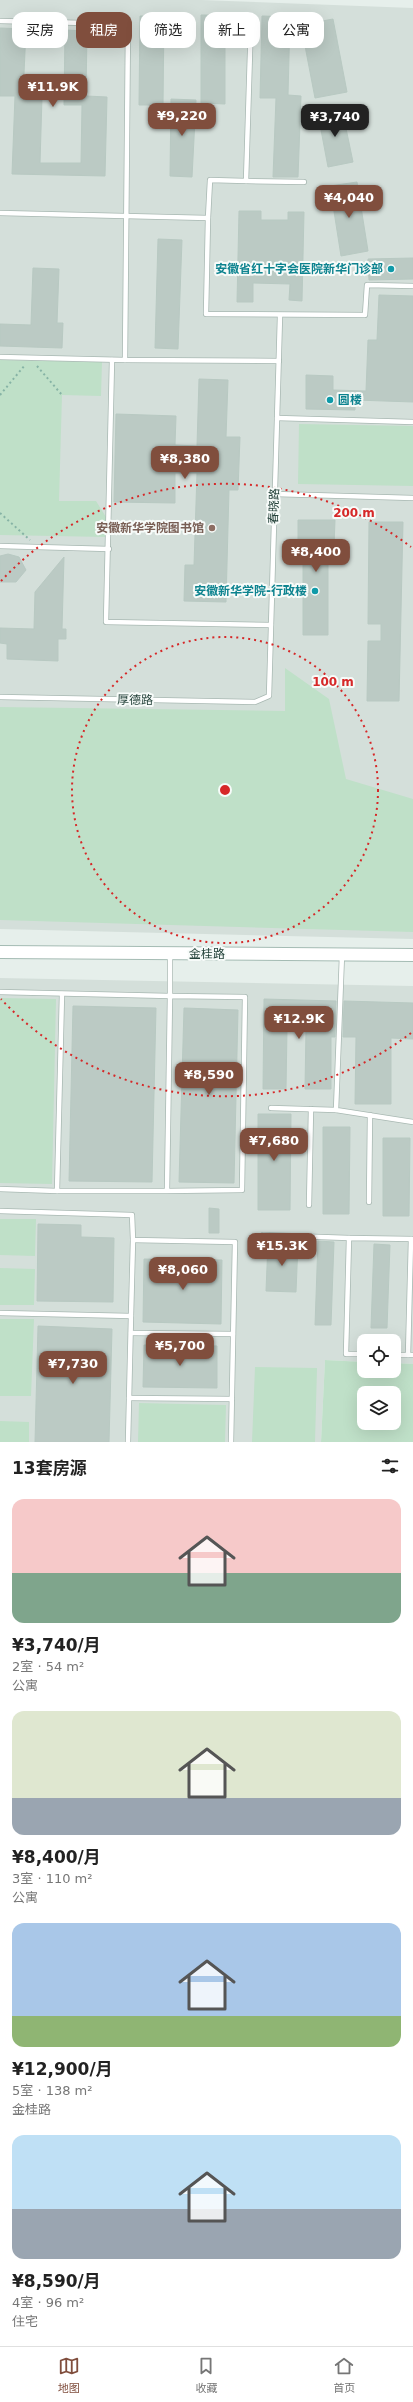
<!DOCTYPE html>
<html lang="zh">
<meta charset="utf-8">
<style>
:root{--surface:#fff;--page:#f6f6f6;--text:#222;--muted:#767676;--line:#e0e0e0;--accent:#804e3d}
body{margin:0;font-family:"DejaVu Sans","Noto Sans SC",sans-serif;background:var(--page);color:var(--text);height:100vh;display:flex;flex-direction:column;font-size:15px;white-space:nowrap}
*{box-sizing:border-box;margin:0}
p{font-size:13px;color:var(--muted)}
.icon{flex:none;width:22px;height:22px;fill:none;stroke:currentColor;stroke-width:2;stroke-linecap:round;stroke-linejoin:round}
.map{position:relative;height:1442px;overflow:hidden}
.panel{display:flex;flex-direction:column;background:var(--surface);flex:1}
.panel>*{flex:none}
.banner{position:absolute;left:12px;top:12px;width:389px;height:36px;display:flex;gap:8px}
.tools{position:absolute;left:357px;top:1334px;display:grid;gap:8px}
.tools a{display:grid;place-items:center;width:44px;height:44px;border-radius:8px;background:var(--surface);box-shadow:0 4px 16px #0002;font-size:20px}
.price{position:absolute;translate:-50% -34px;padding:0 9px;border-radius:8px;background:var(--accent);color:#fff;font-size:13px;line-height:26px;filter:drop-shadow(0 1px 2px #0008)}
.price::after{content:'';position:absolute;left:50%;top:24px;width:12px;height:9px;margin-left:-6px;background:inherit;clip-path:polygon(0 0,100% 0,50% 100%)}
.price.active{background:#222;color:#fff}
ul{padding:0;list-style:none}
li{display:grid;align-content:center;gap:8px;height:212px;padding:0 12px}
li span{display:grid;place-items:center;height:124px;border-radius:12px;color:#555}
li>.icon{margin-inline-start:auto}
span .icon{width:72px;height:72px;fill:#fffc;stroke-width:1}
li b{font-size:17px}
h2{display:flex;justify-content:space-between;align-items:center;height:48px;padding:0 12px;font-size:17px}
.pill{padding:0 14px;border-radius:12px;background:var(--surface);box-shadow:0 4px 16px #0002;font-size:14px;line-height:36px}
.pill.active{background:var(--accent);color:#fff}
.dock{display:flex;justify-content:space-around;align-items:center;height:56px;border-top:1px solid var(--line);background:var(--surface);font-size:11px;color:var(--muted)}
.dock a{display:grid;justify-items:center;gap:2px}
.dock .active{color:var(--accent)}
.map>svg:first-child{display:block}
</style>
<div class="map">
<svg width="413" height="1442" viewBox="0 0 413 1442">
<rect width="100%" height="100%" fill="#e6efeb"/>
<!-- built -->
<g fill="#d4dfda">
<path d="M0,0H201L413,8V939L0,929Z"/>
<path d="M0,978L413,986V1364L394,1363V1341H364V1362L325,1360L321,1442H0Z"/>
</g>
<!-- green -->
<g fill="#bfe0c8" fill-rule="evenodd">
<path d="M0,360L102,362L101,396L62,395L59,501H96L106,517V537L0,535Z"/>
<path d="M299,424L413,426V486L298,484Z"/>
<path d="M285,668L329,699L346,779L413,799V932L0,920V707L285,711Z"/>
<path d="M0,998L56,999L52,1184L0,1183Z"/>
<path d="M0,1219H36L35,1256L0,1255Z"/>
<path d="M0,1268L35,1269L34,1305H0Z"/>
<path d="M0,1319H34L31,1396H0Z"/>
<path d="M325,1360L364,1362V1371H394V1363L413,1364V1442H321ZM364,1393H394V1423H364Z"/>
<path d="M255,1367L317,1368L315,1442H252Z"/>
<path d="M139,1403L226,1405L225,1442H138Z"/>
<path d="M0,1421L29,1422V1442H0Z"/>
</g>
<!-- building -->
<g fill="#bbcac4" stroke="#b8c9c2">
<path d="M201,15H225V104L201,103Z"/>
<path d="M140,16H164L163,105H139Z"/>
<path d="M262,16L290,17L288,95L301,96L298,177H273L276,98H260Z"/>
<path d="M333,19L347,92L315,98L301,25Z"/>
<path d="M0,28L26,29L23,96L42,97L40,163H81L82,105H64L65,30L87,31L86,96L107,97L105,176L12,174L15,96H0Z"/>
<path d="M171,99L196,100L192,177L170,176Z"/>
<path d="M342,109L353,162L328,167L318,114Z"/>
<path d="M357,182L368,251L341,256L330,186Z"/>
<path d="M239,211H261V220H288V212H304L302,301L289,300L290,284L253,283V302H237Z"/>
<path d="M158,239L182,240L178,349L155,348Z"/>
<path d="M413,258V279L369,280L368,259Z"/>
<path d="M33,268L59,269L57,323H63L62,348L0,346V324L31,325Z"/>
<path d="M379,295L413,296V402L355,400V410L306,409V375L333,376V390L366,391L368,340H377Z"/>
<path d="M199,379L228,380L226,437H240L238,490H229L226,602L184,601L185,565H194L197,473H175V503L114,502L116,414L176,416L175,445L197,446Z"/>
<path d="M298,520H335L334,546H328V635H303V547H298Z"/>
<path d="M369,522H403L399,701H367L368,641H381V624H368Z"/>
<path d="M8,554L19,557L26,570L16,582H0V556Z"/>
<path d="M64,557L62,629H66V639H58V661L7,659V644L0,643V628L34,629L35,592Z"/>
<path d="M264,999L336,1001L335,1037H331V1089H305L306,1029L287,1028L286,1089H263Z"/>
<path d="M344,1001L413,1003V1039L391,1038V1104H355L356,1037H343Z"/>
<path d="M73,1006L156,1008L152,1182L69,1181Z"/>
<path d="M184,1008L238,1010L234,1183L179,1182Z"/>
<path d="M258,1114H291L290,1210H258Z"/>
<path d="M323,1127H350L349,1214H323Z"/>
<path d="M383,1138H410L409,1216H383Z"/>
<path d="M209,1208L219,1209V1233H209Z"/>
<path d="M38,1224L81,1225V1237L114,1238L113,1302L37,1301Z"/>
<path d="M318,1241L334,1242L331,1325H315Z"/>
<path d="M268,1242L298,1243L296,1292L266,1291Z"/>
<path d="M374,1244L390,1245L387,1328H371Z"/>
<path d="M144,1259L222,1260L221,1324L143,1322Z"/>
<path d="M38,1326L112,1329L109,1442H35Z"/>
<path d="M144,1345L217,1346V1388L143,1387Z"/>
</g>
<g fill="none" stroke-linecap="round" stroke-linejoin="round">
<!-- lane casing -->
<g stroke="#a8b8b2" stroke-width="6">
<g id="lane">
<path d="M0,21L128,24L125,360L279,361"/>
<path d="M246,181L304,182"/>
<path d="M0,213L208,218L206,314L365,315L367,285L413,286"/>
<path d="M208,218L210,180L246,181L251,20"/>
<path d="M0,357L125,360"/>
<path d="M112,360L106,622L271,625"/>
<path d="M277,418L413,422"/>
<path d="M275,494L413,498"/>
<path d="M0,546L109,549"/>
<path d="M0,697L255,702L269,696L280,316"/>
<path d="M342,955L336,1110L413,1122"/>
<path d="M0,992L170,996V954"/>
<path d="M62,994L57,1191H167L170,996L245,997L242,1190L167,1191"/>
<path d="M271,1108L336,1110"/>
<path d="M0,1189L57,1191"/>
<path d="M369,1202L370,1115"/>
<path d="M309,1205L311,1109"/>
<path d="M0,1211L132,1215L133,1240L235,1242L231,1442"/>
<path d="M263,1235L349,1238"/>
<path d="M0,1313L131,1316L128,1442"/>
<path d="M131,1316L133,1240"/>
<path d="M131,1333L233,1334"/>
<path d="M364,1354H346L349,1238L413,1239"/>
<path d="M394,1355H413"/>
<path d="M408,1355L411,1239"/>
<path d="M129,1398L232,1399"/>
</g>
</g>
<!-- secondary casing -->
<g stroke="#a4bbb3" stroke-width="14">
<path id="secondary" d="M0,952L413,955"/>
</g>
<!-- path -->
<g stroke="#86b3a5" stroke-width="2" stroke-dasharray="2 3" stroke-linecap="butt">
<path d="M37,366L62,395"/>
<path d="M0,395L25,365"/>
<path d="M0,513L30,540"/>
</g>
<!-- lane -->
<use href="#lane" stroke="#fff" stroke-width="4.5"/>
<!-- secondary -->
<use href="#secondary" stroke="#fff" stroke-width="12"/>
</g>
<!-- distance rings -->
<g fill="none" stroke="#d62828" stroke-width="2" stroke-dasharray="2 4">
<circle cx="225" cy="790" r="153"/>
<path d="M411 1033A306 306 0 0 1 1 999M1 581A306 306 0 0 1 411 547"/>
</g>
<!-- markers -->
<g fill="#0f9aa8" stroke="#f7fbf9" stroke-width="1.5">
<circle cx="391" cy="269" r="4"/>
<circle cx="330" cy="400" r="4"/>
<circle cx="315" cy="591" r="4"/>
</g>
<circle fill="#8d6e63" stroke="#f7fbf9" stroke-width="1.5" cx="212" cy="528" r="4"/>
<g text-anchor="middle" stroke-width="4" stroke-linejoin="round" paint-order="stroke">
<!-- culture labels -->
<g font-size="12" font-weight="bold" fill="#0d838f" stroke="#f7fbf9" text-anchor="end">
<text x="383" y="273">安徽省红十字会医院新华门诊部</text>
<text x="338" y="404" text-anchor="start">圆楼</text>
<text x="307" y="595">安徽新华学院-行政楼</text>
</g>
<!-- street labels -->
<g font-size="12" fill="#24423a" stroke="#f7fbf9">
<text transform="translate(274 506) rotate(-88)" y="4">春晓路</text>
<text transform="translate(135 700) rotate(1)" y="4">厚德路</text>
<text x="207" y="958">金桂路</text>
</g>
<!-- education labels -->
<g font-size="12" font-weight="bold" fill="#785e54" stroke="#f7fbf9" text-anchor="end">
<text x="204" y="532">安徽新华学院图书馆</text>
</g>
</g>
<circle cx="225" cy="790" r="6" fill="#d62828" stroke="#f7fbf9" stroke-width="2"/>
<g font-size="12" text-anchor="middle" font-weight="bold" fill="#d62828" stroke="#f7fbf9" stroke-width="4" stroke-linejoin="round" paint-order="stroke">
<text x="354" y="517">200 m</text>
<text x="333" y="686">100 m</text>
</g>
</svg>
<div class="tools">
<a><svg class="icon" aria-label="locate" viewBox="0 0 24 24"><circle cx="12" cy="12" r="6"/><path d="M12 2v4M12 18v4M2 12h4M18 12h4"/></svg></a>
<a><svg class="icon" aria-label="layers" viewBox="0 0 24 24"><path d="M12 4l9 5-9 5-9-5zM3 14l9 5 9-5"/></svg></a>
</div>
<b class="price" style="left:53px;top:108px">¥11.9K</b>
<b class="price" style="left:182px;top:137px">¥9,220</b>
<b class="price active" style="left:335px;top:138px">¥3,740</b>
<b class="price" style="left:349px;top:219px">¥4,040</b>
<b class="price" style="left:185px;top:480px">¥8,380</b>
<b class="price" style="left:316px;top:573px">¥8,400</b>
<b class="price" style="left:299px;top:1040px">¥12.9K</b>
<b class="price" style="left:209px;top:1096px">¥8,590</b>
<b class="price" style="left:274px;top:1162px">¥7,680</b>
<b class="price" style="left:282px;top:1267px">¥15.3K</b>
<b class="price" style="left:183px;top:1291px">¥8,060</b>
<b class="price" style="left:180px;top:1367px">¥5,700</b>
<b class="price" style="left:73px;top:1385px">¥7,730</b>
<div class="banner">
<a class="pill">买房</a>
<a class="pill active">租房</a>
<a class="pill">筛选</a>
<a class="pill">新上</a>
<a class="pill">公寓</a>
</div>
</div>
<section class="panel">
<h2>13套房源<svg class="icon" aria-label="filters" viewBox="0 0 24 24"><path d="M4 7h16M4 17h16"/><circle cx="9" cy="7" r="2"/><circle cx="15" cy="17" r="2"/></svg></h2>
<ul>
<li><span style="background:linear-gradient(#f6c9c9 60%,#7fa58c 0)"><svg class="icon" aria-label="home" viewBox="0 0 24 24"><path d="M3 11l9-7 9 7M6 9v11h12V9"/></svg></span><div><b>¥3,740/月</b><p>2室 · 54 m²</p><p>公寓</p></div></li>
<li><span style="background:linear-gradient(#dfe7d0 70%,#9aa5b1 0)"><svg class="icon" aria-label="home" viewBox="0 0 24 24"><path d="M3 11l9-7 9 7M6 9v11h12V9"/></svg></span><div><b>¥8,400/月</b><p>3室 · 110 m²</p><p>公寓</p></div></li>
<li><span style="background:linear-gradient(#a9c7e8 75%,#8fb573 0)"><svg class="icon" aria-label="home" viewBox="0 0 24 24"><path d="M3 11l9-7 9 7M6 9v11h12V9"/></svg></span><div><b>¥12,900/月</b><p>5室 · 138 m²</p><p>金桂路</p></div></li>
<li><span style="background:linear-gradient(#bfe0f5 60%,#9aa5b1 0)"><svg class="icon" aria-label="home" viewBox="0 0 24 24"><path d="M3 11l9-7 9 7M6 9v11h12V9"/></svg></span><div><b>¥8,590/月</b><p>4室 · 96 m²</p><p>住宅</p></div></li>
</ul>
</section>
<nav class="dock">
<a class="active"><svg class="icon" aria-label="map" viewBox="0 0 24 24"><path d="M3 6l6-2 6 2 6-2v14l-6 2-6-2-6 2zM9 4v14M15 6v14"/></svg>地图</a>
<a><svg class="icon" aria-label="saved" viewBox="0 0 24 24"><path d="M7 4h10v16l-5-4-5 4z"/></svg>收藏</a>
<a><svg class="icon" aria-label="home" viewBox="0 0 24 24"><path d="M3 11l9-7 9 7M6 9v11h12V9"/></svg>首页</a>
</nav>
